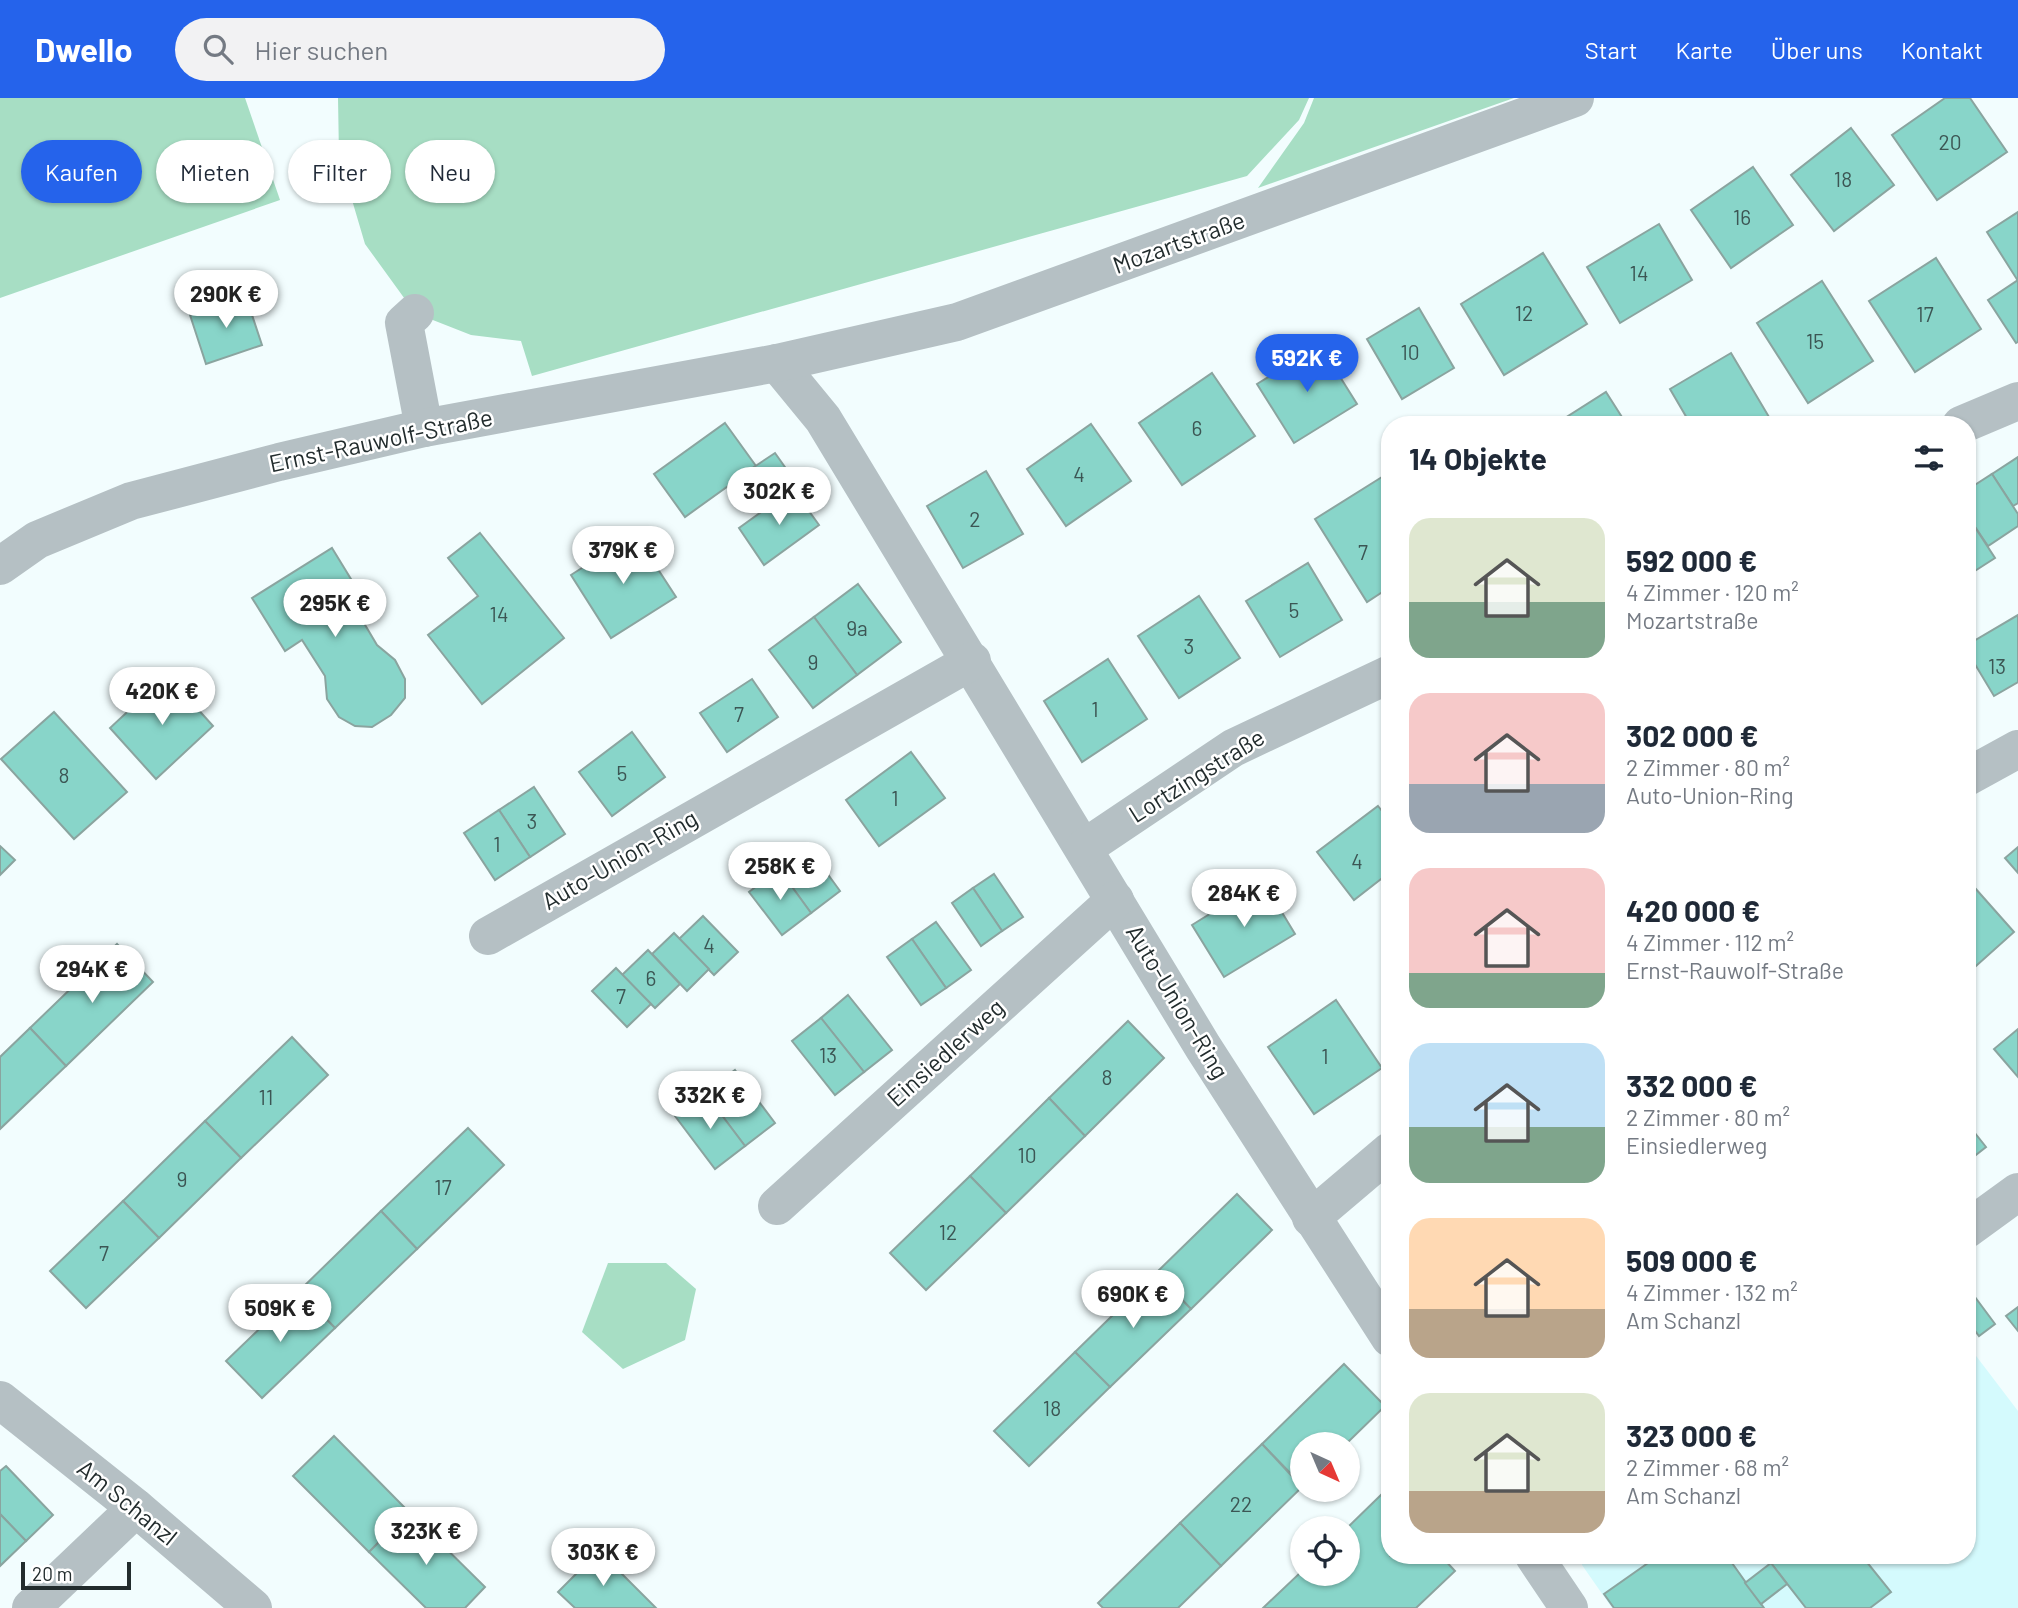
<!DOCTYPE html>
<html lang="de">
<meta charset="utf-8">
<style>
:root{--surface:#fff;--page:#f2f2f3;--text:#1f2937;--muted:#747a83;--accent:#2563eb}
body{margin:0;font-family:Barlow,sans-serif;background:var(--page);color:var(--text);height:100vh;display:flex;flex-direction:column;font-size:26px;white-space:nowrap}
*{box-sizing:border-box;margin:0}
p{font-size:23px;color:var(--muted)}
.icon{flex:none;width:38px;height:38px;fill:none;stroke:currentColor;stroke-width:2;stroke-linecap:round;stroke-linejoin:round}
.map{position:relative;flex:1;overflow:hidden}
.drawer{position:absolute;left:1381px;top:318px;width:595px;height:1148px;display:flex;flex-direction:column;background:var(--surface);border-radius:28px;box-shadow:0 2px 5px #0004}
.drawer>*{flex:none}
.banner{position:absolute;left:21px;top:42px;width:665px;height:63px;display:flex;gap:14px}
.needle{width:46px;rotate:136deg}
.buttons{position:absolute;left:1290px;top:1334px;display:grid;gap:14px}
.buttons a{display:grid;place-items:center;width:70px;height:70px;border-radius:50%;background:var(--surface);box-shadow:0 2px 5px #0004;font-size:35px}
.scale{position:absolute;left:21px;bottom:18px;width:110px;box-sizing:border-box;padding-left:7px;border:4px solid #222c2d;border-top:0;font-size:19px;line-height:24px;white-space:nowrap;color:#222c2d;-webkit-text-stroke:5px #fff;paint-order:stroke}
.price{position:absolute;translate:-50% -60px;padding:0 16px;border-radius:24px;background:#fff;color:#222;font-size:23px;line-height:46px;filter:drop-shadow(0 2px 4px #0008)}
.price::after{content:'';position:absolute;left:50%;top:42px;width:21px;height:16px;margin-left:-10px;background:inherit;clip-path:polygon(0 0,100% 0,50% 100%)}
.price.selected{background:var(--accent);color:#fff}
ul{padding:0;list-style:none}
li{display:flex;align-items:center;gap:21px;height:175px;padding:0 28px}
li span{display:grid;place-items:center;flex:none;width:196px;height:140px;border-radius:21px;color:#555}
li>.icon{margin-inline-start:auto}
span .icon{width:84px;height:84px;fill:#fffc;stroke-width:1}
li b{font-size:30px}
h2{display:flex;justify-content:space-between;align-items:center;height:84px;padding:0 28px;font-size:30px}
.tag{padding:0 24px;border-radius:32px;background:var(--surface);box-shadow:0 2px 5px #0004;font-size:24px;line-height:63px}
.tag.selected{background:var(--accent);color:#fff}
header{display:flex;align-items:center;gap:42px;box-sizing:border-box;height:98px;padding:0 35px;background:var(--accent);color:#fff}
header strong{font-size:33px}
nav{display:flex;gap:38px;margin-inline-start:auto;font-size:24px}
.search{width:490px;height:63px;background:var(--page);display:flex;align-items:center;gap:18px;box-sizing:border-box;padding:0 24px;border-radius:38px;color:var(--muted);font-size:26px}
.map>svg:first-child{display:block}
</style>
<header>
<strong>Dwello</strong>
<div class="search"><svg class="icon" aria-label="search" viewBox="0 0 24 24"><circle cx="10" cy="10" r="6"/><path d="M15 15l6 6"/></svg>Hier suchen</div>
<nav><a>Start</a><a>Karte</a><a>Über uns</a><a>Kontakt</a></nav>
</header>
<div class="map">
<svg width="2018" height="1510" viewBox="0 0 2018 1510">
<rect width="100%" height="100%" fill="#f2fdfe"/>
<!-- built -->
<path fill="#d4fafd" d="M1967,1246L2018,1313V1510H1612L1582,1467L1581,1458H1967Z"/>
<!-- green -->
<g fill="#a7dec4">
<path d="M0,0H245L280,102L0,200Z"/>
<path d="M338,0H1309L1299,22L1247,78L532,278L521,243L471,237L415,215L365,146L339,58Z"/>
<path d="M1314,0H1514L1258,90L1304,25Z"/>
<path d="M608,1165H666L696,1191L685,1242L623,1271L582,1234Z"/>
</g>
<!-- building -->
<g fill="#88d5c9" stroke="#8aa49f" stroke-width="2">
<path d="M1945,0H1970L2007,54L1937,102L1892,37Z"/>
<path d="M1851,30L1894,87L1834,133L1791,77Z"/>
<path d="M1753,69L1793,127L1731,170L1691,112Z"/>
<path d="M2018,114V183L1987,134Z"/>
<path d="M1659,126L1692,182L1620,225L1587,169Z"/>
<path d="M1543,155L1587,226L1504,277L1461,206Z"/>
<path d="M1936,160L1981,231L1915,274L1869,203Z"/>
<path d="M2018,182V244L2016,245L1988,202Z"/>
<path d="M1822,183L1873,263L1808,305L1757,225Z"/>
<path d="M246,199L262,247L206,266L190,217Z"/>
<path d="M1419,210L1454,270L1402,301L1367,241Z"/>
<path d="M1320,247L1357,306L1294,345L1257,286Z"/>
<path d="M1731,255L1772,324L1766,327H1691L1670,291Z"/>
<path d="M1212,275L1255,338L1182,387L1139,325Z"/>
<path d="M1606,294L1627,327H1554Z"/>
<path d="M725,325L756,368L685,419L654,376Z"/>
<path d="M1091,326L1131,383L1066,428L1027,371Z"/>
<path d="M775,355L787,372L757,393L745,375Z"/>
<path d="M2018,359V405L2013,408L1992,376Z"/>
<path d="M986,373L1023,436L963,470L927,408Z"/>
<path d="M1390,374V489L1367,504L1315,421Z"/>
<path d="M1992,376L2018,416V428L1988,448L1967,417V392Z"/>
<path d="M793,391L819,427L764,467L739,430Z"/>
<path d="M1967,417L1995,460L1967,478Z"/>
<path d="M480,435L564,540L482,606L428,537L478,498L448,460Z"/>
<path d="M635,436L676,499L611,540L571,477Z"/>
<path d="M332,450L365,504L355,510L377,547L395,562L405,581V600L391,617L372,629L355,628L339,619L327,601L325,578L302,542L285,553L252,500Z"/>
<path d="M1308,465L1342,522L1280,559L1246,503Z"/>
<path d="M858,486L901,544L857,577L814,519Z"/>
<path d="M1199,498L1240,560L1179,600L1138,538Z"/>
<path d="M2018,517V584L1994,598L1967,553V547Z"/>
<path d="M814,519L857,577L813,610L769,552Z"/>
<path d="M1108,561L1147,621L1082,664L1044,603Z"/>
<path d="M167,577L213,628L156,681L110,630Z"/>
<path d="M752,581L778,619L727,654L700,615Z"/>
<path d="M54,614L127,694L74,741L1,661Z"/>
<path d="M632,634L665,679L612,718L579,674Z"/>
<path d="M911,654L945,700L879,748L846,702Z"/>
<path d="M534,689L565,736L530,759L499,712Z"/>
<path d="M1378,708L1390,723V774L1354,802L1317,754Z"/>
<path d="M499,712L530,759L495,782L464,735Z"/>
<path d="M0,748L15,762L0,777Z"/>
<path d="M808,749L840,793L811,815L779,771Z"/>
<path d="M2018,749V775L2005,760Z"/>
<path d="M779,771L811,815L782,837L749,794Z"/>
<path d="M994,776L1023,819L1002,833L973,790Z"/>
<path d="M1967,781L2014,834L1967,876Z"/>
<path d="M1263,783L1295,836L1224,879L1192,827Z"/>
<path d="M973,790L1002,833L981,848L952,805Z"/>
<path d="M703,818L738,854L714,877L679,841Z"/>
<path d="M936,824L971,872L946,890L912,841Z"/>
<path d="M674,835L709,871L687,893L652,856Z"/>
<path d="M912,841L946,890L921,907L887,859Z"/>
<path d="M117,846L153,884L66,968L30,930Z"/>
<path d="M648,852L680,886L655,910L622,877Z"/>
<path d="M616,870L651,906L627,929L592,893Z"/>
<path d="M848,897L892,952L864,974L821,920Z"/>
<path d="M1336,902L1382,970L1314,1016L1268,949Z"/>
<path d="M821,920L864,974L835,997L792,943Z"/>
<path d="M1128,923L1164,960L1085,1038L1049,1000Z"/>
<path d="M30,930L66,968L0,1031V959Z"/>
<path d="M2018,931V979L1994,951Z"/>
<path d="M292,939L328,977L241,1060L205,1023Z"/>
<path d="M735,972L775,1025L745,1048L705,995Z"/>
<path d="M705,995L745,1048L715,1071L675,1018Z"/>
<path d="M1049,1000L1085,1038L1006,1115L970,1078Z"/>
<path d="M205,1023L241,1060L159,1140L123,1103Z"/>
<path d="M1967,1025L1986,1049L1967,1064Z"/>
<path d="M468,1030L504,1067L417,1151L381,1113Z"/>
<path d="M970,1078L1006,1115L926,1192L890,1155Z"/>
<path d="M1237,1096L1272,1132L1191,1211L1156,1175Z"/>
<path d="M123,1103L159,1140L86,1210L50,1173Z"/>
<path d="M381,1113L417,1151L335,1230L299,1193Z"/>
<path d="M1156,1175L1191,1211L1110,1289L1075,1254Z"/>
<path d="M299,1193L335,1230L262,1300L226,1263Z"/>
<path d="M1972,1195L1995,1226L1979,1238L1967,1222V1199Z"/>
<path d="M2018,1209V1233L2006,1218Z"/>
<path d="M1075,1254L1110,1289L1029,1368L994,1333Z"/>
<path d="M1344,1266L1385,1308L1346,1346H1302V1387L1262,1346Z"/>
<path d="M334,1338L409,1414L369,1454L293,1378Z"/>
<path d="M1262,1346L1302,1389L1221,1468L1180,1425Z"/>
<path d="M6,1368L53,1417L26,1443L0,1416V1373Z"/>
<path d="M1382,1396L1390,1404V1458H1441L1455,1473L1416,1510H1263L1302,1473V1475H1348L1347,1430Z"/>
<path d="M409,1414L485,1489L465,1510H426L369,1454Z"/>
<path d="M0,1416L26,1443L0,1468Z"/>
<path d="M1180,1425L1221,1468L1178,1510H1103L1098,1505Z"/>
<path d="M599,1453L656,1510H575L558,1494Z"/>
<path d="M1658,1458H1727L1764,1510H1614L1604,1496Z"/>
<path d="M1775,1458H1862L1891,1494L1870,1510H1806L1771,1465L1777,1460Z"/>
<path d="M1771,1465L1787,1486L1761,1506L1745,1485Z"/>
</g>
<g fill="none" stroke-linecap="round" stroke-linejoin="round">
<!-- minor -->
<g stroke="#b5c0c4" stroke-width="38">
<path d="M415,215L404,225L424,330"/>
<path d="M777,265L823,321L1203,949L1390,1240"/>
<path d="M1961,327L2018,303"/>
<path d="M0,468L37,442L131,403L279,364L424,330L777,265L957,224L1575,0"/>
<path d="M1967,679L2018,651"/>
<path d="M1084,750L1233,650L1390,576"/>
<path d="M488,838L972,563"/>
<path d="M777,1108L1115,802"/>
<path d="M1311,1120L1390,1053"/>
<path d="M1967,1131L2018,1094"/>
<path d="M0,1302L136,1410L253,1510"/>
<path d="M1534,1458L1569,1510"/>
<path d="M31,1510L136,1410"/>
</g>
</g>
<g text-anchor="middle" stroke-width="5" stroke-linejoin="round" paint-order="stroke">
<!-- number labels -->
<g font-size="21" fill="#3c5654">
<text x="1950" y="52">20</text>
<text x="1843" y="89">18</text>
<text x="1742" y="127">16</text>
<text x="1639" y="183">14</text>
<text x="1524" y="223">12</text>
<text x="1925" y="224">17</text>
<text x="1815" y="251">15</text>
<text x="1410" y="262">10</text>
<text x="1197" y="338">6</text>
<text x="1079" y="384">4</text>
<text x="975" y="429">2</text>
<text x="1363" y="462">7</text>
<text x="1294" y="520">5</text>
<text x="499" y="524">14</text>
<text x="857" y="538">9a</text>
<text x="1189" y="556">3</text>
<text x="813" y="572">9</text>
<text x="1997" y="576">13</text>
<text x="1095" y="619">1</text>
<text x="739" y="624">7</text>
<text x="622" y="683">5</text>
<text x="64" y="685">8</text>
<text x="895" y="708">1</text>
<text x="532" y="731">3</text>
<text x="497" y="754">1</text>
<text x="1357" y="771">4</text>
<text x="709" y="855">4</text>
<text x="651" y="888">6</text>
<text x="621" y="906">7</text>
<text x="828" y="965">13</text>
<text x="1325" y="966">1</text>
<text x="1107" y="987">8</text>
<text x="266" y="1007">11</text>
<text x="1027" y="1065">10</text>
<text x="182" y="1089">9</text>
<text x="443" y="1097">17</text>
<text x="948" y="1142">12</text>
<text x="104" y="1163">7</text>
<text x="1052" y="1318">18</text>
<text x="1241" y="1414">22</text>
</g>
<!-- street labels -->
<g font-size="24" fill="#222c2d" stroke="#fff">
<text transform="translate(1179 145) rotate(-20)" y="8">Mozartstraße</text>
<text transform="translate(381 343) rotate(-12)" y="8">Ernst-Rauwolf-Straße</text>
<text transform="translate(1197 678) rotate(-32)" y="8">Lortzingstraße</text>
<text transform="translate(620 762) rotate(-30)" y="8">Auto-Union-Ring</text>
<text transform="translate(1177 904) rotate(59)" y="8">Auto-Union-Ring</text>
<text transform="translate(946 955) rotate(-42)" y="8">Einsiedlerweg</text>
<text transform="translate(127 1405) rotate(39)" y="8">Am Schanzl</text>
</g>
</g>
</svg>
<div class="buttons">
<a><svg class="needle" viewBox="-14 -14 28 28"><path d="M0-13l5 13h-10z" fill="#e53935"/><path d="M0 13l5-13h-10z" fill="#747a83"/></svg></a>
<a><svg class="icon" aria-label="locate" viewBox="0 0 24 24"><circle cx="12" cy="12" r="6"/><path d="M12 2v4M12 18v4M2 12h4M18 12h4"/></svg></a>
</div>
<div class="scale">20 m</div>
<b class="price" style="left:226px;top:232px">290K €</b>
<b class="price selected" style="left:1307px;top:296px">592K €</b>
<b class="price" style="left:779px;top:429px">302K €</b>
<b class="price" style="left:623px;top:488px">379K €</b>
<b class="price" style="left:335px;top:541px">295K €</b>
<b class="price" style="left:162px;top:629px">420K €</b>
<b class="price" style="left:780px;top:804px">258K €</b>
<b class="price" style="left:1244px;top:831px">284K €</b>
<b class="price" style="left:92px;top:907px">294K €</b>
<b class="price" style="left:710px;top:1033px">332K €</b>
<b class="price" style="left:1133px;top:1232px">690K €</b>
<b class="price" style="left:280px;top:1246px">509K €</b>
<b class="price" style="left:426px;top:1469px">323K €</b>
<b class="price" style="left:603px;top:1490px">303K €</b>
<div class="banner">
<a class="tag selected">Kaufen</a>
<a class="tag">Mieten</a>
<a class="tag">Filter</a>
<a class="tag">Neu</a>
</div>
<section class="drawer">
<h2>14 Objekte<svg class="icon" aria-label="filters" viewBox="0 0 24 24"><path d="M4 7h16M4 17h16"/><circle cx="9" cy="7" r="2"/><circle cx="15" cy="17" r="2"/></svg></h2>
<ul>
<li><span style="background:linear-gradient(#dfe7d0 60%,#7fa58c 0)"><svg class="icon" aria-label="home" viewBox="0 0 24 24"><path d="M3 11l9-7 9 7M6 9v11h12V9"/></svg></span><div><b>592 000 €</b><p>4 Zimmer · 120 m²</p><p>Mozartstraße</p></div></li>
<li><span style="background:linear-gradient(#f6c9c9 65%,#9aa5b1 0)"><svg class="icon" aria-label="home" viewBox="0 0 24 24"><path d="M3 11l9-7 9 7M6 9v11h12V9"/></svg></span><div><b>302 000 €</b><p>2 Zimmer · 80 m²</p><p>Auto-Union-Ring</p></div></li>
<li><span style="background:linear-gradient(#f6c9c9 75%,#7fa58c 0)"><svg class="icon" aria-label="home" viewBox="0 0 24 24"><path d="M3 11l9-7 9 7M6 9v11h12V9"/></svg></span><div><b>420 000 €</b><p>4 Zimmer · 112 m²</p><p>Ernst-Rauwolf-Straße</p></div></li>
<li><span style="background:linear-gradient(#bfe0f5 60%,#7fa58c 0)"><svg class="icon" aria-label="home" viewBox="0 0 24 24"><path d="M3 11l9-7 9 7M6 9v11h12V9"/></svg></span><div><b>332 000 €</b><p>2 Zimmer · 80 m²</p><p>Einsiedlerweg</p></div></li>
<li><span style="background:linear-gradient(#ffd9b3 65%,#b9a48a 0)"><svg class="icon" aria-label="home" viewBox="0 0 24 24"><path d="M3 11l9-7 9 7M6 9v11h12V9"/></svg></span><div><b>509 000 €</b><p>4 Zimmer · 132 m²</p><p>Am Schanzl</p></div></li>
<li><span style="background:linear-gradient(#dfe7d0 70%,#b9a48a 0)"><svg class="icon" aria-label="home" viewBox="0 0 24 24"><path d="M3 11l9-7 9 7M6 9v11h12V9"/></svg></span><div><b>323 000 €</b><p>2 Zimmer · 68 m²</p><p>Am Schanzl</p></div></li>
</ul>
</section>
</div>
